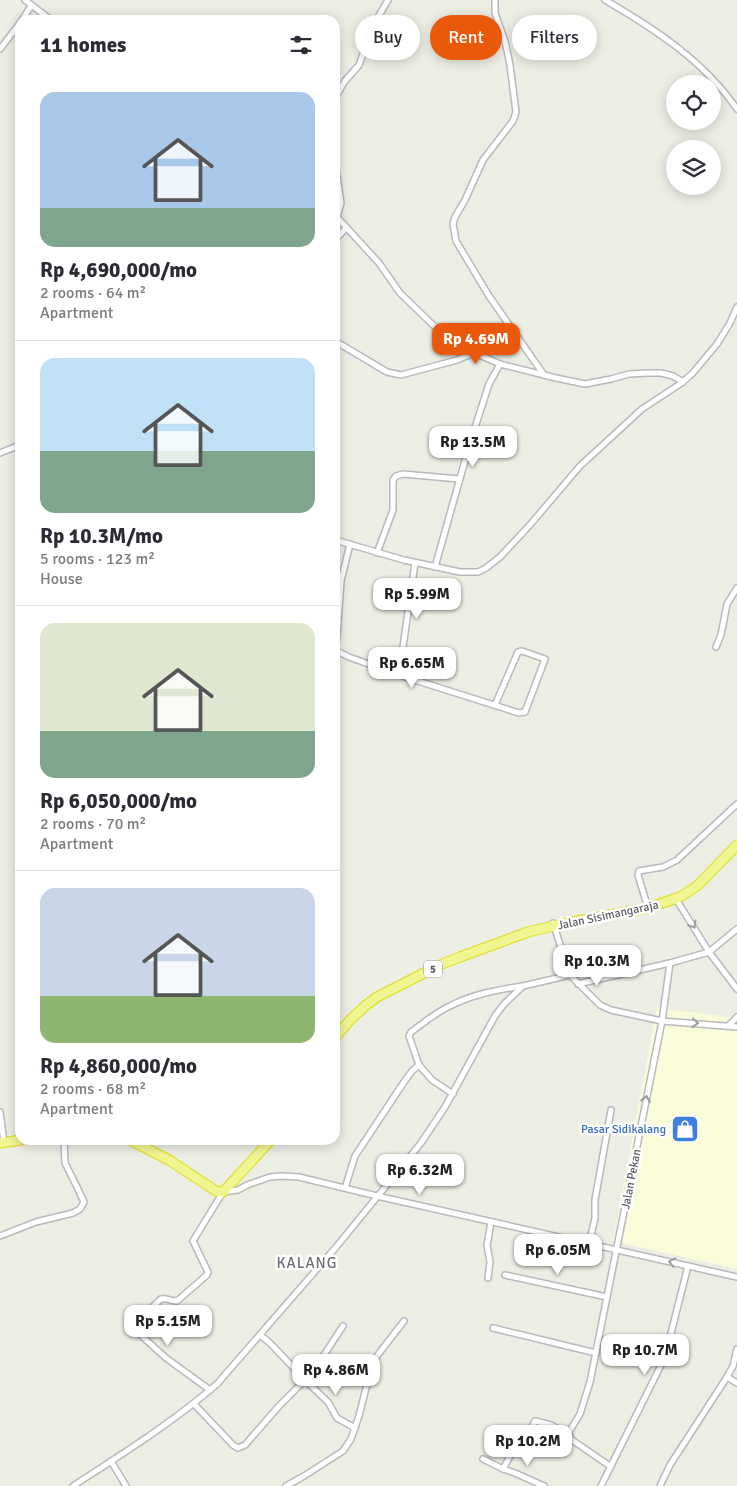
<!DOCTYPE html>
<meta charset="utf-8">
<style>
:root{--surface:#fff;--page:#f2f2f3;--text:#2b2b33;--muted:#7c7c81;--line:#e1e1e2;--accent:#ea580c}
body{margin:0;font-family:Signika,sans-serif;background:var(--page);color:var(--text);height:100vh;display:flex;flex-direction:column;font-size:19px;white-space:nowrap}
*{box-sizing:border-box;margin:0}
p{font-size:16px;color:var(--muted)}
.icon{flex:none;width:28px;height:28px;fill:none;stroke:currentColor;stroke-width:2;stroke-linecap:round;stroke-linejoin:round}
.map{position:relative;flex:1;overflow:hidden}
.drawer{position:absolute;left:15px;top:15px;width:325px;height:1130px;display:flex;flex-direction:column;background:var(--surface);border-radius:15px;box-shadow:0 2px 12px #0003}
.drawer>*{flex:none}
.top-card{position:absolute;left:355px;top:15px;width:306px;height:45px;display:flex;gap:10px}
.fabs{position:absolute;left:666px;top:75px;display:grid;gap:10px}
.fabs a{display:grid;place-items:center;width:55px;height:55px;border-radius:50%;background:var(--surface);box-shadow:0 2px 12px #0003;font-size:25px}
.price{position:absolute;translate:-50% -42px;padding:0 11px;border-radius:10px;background:#fff;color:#222;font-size:16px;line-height:32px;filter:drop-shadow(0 1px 2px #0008)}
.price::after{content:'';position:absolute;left:50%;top:30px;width:15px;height:11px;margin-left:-8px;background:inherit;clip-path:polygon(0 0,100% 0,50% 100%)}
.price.current{background:var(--accent);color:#fff}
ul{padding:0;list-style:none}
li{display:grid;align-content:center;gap:10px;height:265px;padding:0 25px}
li+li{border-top:1px solid var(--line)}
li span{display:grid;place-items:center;height:155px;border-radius:15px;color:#555}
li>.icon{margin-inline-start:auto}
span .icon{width:90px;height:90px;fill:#fffc;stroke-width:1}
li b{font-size:21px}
h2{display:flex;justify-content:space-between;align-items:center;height:60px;padding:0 25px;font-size:21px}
.chip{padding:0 18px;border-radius:22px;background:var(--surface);box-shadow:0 2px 12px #0003;font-size:18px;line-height:45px}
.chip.current{background:var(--accent);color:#fff}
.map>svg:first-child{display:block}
</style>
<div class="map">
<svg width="737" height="1486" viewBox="0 0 737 1486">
<rect width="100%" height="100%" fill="#ecede3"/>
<!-- commercial -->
<path fill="#f9fbd9" d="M657,1008L737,1018V1269L613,1241Z"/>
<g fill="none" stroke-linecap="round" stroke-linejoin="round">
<!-- street casing -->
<g stroke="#b8b9be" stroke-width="8">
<g id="street">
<path d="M25,0L51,20"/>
<path d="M495,0V13L505,41L510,65L516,112L513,121L483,160L465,200L455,217L453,224L456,241L489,296L544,375"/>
<path d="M605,0C655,29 704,61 737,109"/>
<path d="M22,20L31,6"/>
<path d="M0,49L20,23"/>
<path d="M335,98L345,81L359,65L373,26L388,0"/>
<path d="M335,162L341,203L337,217"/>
<path d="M335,215L379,263L400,293L433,325L459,346L500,364L556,378L585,384L611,379L629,374L649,373H661L673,376L683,382"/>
<path d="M335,240L346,228"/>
<path d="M335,341L387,372L401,375L457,360L474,353"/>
<path d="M0,453L20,445"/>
<path d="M335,540L404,560L460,572H478L486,568L500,557L529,526L580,466L642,409L680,384L692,374L717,344L730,323L737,307"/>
<path d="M377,553L393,510V480L396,476L403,474L459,479"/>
<path d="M435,567L470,443L489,384L500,364"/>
<path d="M716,647L721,635L727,604L737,588"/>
<path d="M335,650L349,657L399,675L519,713L525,712L545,659L522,651L518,652L495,705"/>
<path d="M335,650L337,638L341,581L350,544"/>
<path d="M399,675L415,563"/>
<path d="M676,899L709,952L737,989"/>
<path d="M648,908L638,875L639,871L663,867L677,860L737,804"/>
<path d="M553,923L570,975L600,1005L611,1010L662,1021L737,1027"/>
<path d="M578,984L670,963L709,952L737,929"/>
<path d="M728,1026L737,1017"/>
<path d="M453,1094L432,1080L419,1065L409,1036L411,1032C424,1023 436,1012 450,1006C473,994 497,990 522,986"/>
<path d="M0,1112L4,1142"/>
<path d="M345,1188L355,1156L404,1082L412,1071L419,1065"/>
<path d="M0,1236L36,1222L73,1213L80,1209L84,1202L77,1187L65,1163L64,1140"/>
<path d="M589,1244L595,1218V1200L611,1110"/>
<path d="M505,1275L607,1297"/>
<path d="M488,1278L490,1262L487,1245L491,1222"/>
<path d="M493,1328L596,1353"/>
<path d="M727,1377L737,1383"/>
<path d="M305,1380L328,1402L337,1418L355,1428"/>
<path d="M305,1380L318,1364L343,1326"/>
<path d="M210,1390L166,1358L134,1329L133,1325L161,1299C167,1298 171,1301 177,1301L207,1275L208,1272L193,1241L223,1192L238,1190L247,1185L270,1177L282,1176L299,1177L377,1196L737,1277"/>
<path d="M194,1404L233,1445L238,1448L245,1445L279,1406L305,1380L270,1343L260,1335"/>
<path d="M483,1459L503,1469L515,1447L523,1444L535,1421L551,1425L569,1435"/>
<path d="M111,1461L126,1486"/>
<path d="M610,1466L572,1440L569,1435V1432L580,1414L590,1382L662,1021L670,963"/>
<path d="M503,1469L515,1473L544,1486"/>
<path d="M73,1486C122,1454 172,1423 217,1384L337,1246L421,1143L445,1107L495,1016L504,1004L523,986L570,975"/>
<path d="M286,1486L304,1476L343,1451L351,1439L359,1416L366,1388L377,1356L404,1321"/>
<path d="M601,1486L665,1357L688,1266"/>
<path d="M660,1486L670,1465L727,1377L733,1366L737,1349"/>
</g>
</g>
<!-- highway casing -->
<g stroke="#dfdb10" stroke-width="11">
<g id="highway">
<path d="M335,1038L349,1021L365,1006L377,997L440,965L460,957L528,932L566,923L648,908L680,897L697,886L737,845"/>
<path d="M130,1140L169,1160L216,1191L223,1192L271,1140"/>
<path d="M0,1143L21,1140"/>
</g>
</g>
<!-- street -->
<use href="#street" stroke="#fff" stroke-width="5"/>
<!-- highway -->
<use href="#highway" stroke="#f1f591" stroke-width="9"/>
</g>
<!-- one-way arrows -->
<defs><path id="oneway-chevron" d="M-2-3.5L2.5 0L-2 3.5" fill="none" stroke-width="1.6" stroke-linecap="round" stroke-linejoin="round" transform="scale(1.25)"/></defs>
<g stroke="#9d9da1">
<use href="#oneway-chevron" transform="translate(693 925) rotate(58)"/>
<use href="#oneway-chevron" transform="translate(695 1023) rotate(5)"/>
<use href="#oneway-chevron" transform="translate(646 1099) rotate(-79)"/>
<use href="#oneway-chevron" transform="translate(672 1262) rotate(-167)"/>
</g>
<!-- icons -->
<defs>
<g id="shop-square" transform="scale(1.4375)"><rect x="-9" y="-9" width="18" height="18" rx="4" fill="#3f7fe0" stroke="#fff"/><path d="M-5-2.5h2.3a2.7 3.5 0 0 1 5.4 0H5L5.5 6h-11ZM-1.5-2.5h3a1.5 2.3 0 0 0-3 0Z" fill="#fff"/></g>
</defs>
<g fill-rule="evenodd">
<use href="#shop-square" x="685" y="1129"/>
</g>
<g text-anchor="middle" stroke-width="5" stroke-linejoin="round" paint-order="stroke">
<!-- shield labels -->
<rect fill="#fff" stroke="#8c8d91" stroke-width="1" x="424" y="960.5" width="18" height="17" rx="4"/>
<g font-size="11" font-weight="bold" fill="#5b5c62">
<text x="433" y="973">5</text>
</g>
<!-- street labels -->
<g font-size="12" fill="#5b5c62" stroke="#fff">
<text transform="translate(608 915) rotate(-12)" y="4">Jalan Sisimangaraja</text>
<text transform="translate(631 1179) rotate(-79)" y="4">Jalan Pekan</text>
</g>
<!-- shop labels -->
<g font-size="12" fill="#366cbe" stroke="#fff" text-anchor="end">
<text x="666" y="1133">Pasar Sidikalang</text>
</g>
<!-- quarter labels -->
<g font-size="15" letter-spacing="1" fill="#6c6e74" stroke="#fff">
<text x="307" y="1268">KALANG</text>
</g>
</g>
</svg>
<div class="fabs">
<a><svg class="icon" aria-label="locate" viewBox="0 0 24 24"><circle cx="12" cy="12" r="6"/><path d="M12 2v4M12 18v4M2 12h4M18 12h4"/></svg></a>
<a><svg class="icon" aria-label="layers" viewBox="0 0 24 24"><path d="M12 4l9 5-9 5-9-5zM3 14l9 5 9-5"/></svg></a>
</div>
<b class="price current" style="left:476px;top:365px">Rp 4.69M</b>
<b class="price" style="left:473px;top:468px">Rp 13.5M</b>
<b class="price" style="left:417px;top:620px">Rp 5.99M</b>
<b class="price" style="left:412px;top:689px">Rp 6.65M</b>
<b class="price" style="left:597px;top:987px">Rp 10.3M</b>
<b class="price" style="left:420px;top:1196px">Rp 6.32M</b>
<b class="price" style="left:558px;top:1276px">Rp 6.05M</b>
<b class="price" style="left:168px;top:1347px">Rp 5.15M</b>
<b class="price" style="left:645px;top:1376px">Rp 10.7M</b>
<b class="price" style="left:336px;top:1396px">Rp 4.86M</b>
<b class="price" style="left:528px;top:1467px">Rp 10.2M</b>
<div class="top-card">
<a class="chip">Buy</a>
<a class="chip current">Rent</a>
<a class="chip">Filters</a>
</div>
<section class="drawer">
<h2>11 homes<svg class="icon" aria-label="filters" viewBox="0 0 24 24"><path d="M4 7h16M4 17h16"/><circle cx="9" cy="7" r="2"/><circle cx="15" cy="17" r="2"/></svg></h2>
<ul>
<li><span style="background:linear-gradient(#a9c7e8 75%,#7fa58c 0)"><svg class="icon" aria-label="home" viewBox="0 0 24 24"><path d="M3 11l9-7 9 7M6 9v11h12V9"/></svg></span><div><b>Rp 4,690,000/mo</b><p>2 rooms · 64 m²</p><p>Apartment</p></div></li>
<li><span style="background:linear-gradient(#bfe0f5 60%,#7fa58c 0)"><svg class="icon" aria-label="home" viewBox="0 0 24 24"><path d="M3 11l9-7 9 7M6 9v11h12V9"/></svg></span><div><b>Rp 10.3M/mo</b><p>5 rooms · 123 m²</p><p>House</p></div></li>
<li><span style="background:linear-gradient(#dfe7d0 70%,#7fa58c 0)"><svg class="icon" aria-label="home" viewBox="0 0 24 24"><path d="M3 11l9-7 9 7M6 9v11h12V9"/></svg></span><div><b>Rp 6,050,000/mo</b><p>2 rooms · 70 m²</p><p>Apartment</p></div></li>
<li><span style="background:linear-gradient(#c9d6e8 70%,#8fb573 0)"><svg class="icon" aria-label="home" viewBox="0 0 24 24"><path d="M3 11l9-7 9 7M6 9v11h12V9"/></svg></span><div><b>Rp 4,860,000/mo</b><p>2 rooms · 68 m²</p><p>Apartment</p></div></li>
</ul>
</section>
</div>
